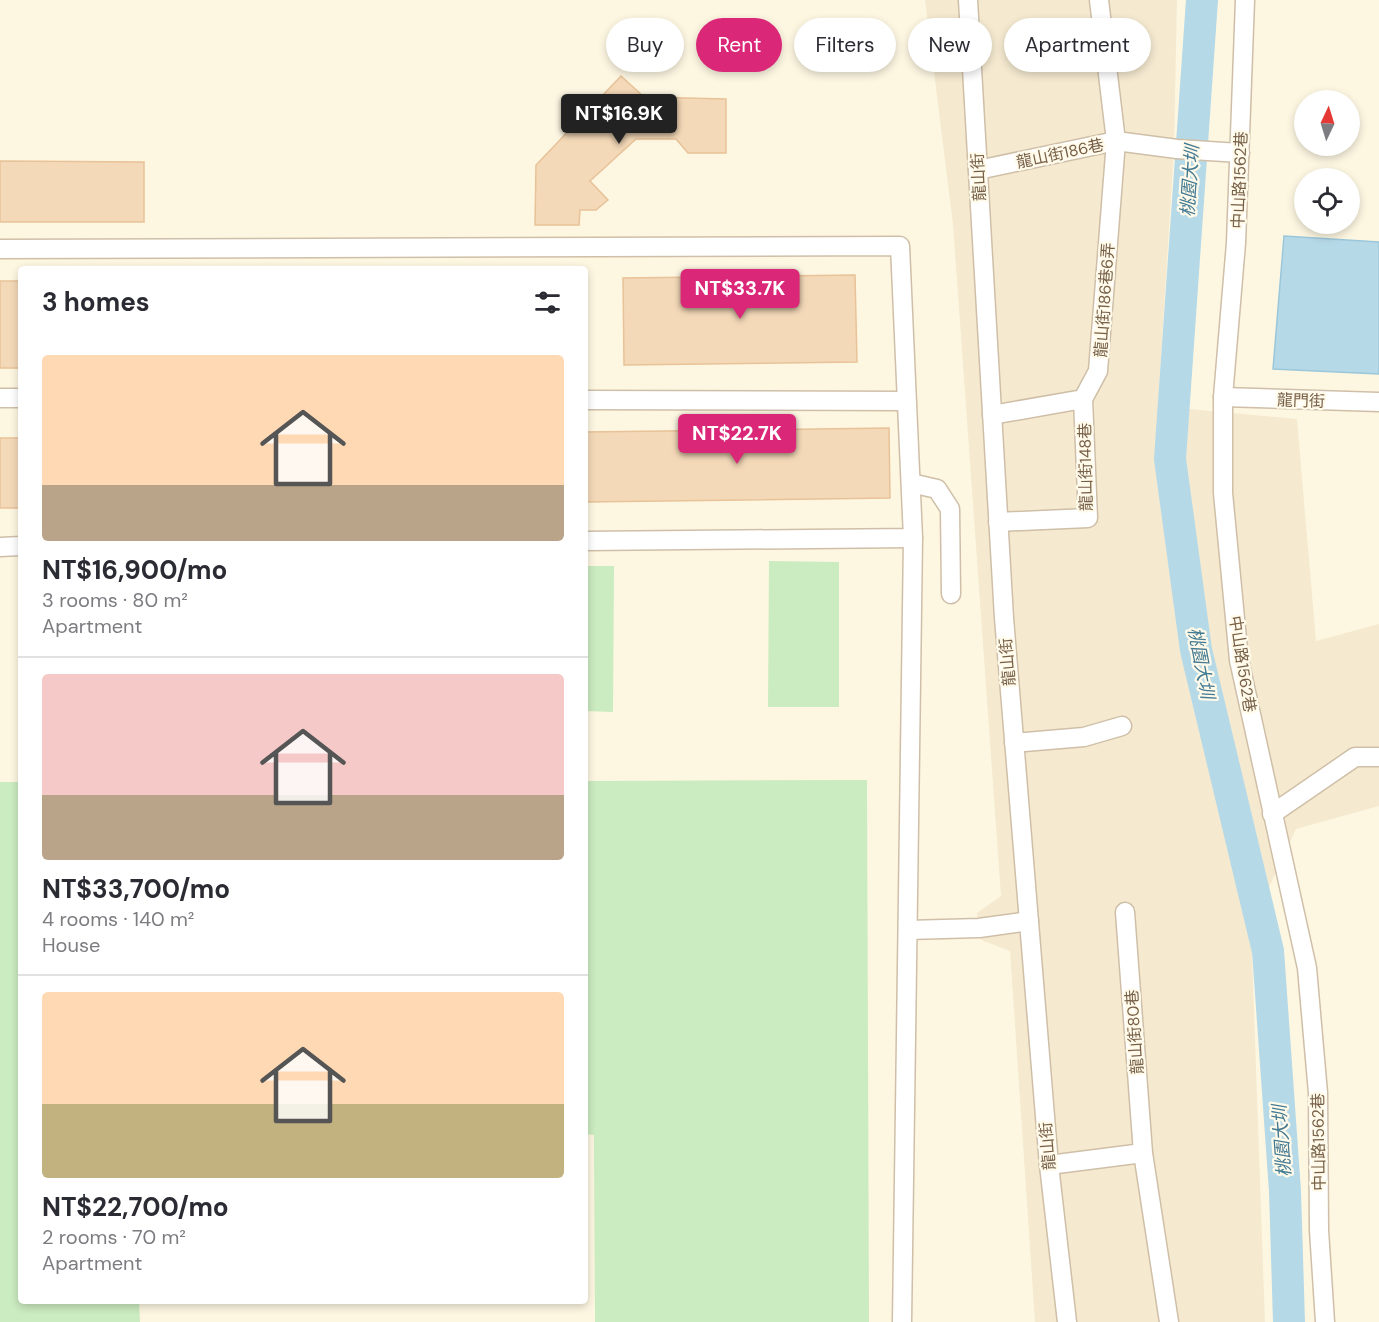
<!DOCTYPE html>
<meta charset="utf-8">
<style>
:root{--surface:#fff;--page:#f7f7f7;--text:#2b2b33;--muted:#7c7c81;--line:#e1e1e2;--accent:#db2777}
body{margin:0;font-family:"DM Sans","Noto Sans TC",sans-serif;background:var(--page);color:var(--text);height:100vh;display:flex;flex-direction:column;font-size:22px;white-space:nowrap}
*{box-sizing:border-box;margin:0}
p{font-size:20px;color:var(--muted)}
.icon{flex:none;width:33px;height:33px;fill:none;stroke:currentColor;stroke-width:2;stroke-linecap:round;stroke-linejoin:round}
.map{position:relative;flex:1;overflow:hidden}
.panel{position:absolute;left:18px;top:266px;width:570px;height:1038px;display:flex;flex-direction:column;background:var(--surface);border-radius:6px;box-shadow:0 3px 9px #0003}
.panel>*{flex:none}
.banner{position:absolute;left:606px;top:18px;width:570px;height:54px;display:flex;gap:12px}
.needle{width:39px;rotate:4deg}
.fabs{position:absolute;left:1294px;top:90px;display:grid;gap:12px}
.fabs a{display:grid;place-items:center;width:66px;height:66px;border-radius:50%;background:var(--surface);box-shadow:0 3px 9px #0003;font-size:30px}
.price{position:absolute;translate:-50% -51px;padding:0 14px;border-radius:6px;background:var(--accent);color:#fff;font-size:20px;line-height:39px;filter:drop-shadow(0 2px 3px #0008)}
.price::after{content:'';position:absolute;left:50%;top:36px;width:18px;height:14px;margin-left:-9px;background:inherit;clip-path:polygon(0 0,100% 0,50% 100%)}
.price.active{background:#222;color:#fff}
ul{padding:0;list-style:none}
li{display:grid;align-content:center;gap:12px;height:318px;padding:0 24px}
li+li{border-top:2px solid var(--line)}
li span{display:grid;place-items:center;height:186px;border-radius:6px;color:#555}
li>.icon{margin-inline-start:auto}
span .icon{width:108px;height:108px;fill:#fffc;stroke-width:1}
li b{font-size:26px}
h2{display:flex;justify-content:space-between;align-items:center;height:72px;padding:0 24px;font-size:26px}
.chip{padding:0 21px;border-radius:27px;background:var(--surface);box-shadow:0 3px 9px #0003;font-size:21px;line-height:54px}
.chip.active{background:var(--accent);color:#fff}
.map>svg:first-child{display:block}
</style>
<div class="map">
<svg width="1379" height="1322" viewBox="0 0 1379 1322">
<rect width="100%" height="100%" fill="#fdf7e2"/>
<!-- residential -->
<path fill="#f5ead0" d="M925,0H1177L1174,149L1158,406L1297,419L1316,641L1379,624V806L1296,829L1251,926L1265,1322H1035L1010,951L981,940L977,913L1001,896L953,225Z"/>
<!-- green -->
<g fill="#cbebc0">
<path d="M769,561L839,562V707H768Z"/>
<path d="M585,566H614L613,712L585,711Z"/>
<path d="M867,780L869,1322H595L594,1135L585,1134V781Z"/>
<path d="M0,782H21V1300L139,1301L140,1322H0Z"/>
</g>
<!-- water -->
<path fill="#b6d9e8" stroke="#9bc7da" stroke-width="1.5" d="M1284,236L1379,242V374L1273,369Z"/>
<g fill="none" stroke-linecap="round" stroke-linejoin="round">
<!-- canal -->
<path stroke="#b6d9e8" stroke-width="32" d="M1202,0L1170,459L1196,650L1268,951L1285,1191L1289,1322"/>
</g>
<!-- building -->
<g fill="#f4d9b8" stroke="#e8c298" stroke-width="1.5">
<path d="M621,76L644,97L726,99V153H688L676,139H636L590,181L608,200L596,210H580L579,225H535L536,165Z"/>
<path d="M0,161L144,162V222H0Z"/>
<path d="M855,275L857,362L624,365L623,278Z"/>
<rect x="0" y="281" width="21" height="87"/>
<path d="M889,428L890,498L585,502V432Z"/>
<rect x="0" y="438" width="21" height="70"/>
</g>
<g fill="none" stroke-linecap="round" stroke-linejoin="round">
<!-- lane casing -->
<g stroke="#cfbfa8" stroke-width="21">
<g id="lane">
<path d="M968,0L1004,618L1049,1165L1067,1322"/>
<path d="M1245,0L1236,243L1223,397V493L1239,660L1307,968L1318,1093L1319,1230L1325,1322"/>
<path d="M978,170L1116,141L1177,149L1240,153"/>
<path d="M0,249L900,246L913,538L585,541"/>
<path d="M1223,397L1379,402"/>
<path d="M0,398H21"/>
<path d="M585,400L906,401"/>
<path d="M992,415L1083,399L1098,371L1116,141L1099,0"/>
<path d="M911,483L937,489L950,509L951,594"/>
<path d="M998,522L1088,518L1083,399"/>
<path d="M0,547L21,546"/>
<path d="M1014,743L1084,737L1122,726"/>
<path d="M1272,814L1355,757H1379"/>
<path d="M1125,912L1143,1153L1169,1322"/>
<path d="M908,930L979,928L1029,921"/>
<path d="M1049,1165L1143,1153"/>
<path d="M902,1322L913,538"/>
</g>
</g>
<!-- lane -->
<use href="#lane" stroke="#fff" stroke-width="18"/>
</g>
<g text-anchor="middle" stroke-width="4.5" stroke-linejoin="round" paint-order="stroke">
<!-- street labels -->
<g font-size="16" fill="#765f47" stroke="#fffae9">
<text transform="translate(1060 153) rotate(-12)" y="6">龍山街186巷</text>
<text transform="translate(978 177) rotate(-93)" y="6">龍山街</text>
<text transform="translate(1239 180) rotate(-88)" y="6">中山路1562巷</text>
<text transform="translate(1104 300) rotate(-86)" y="6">龍山街186巷6弄</text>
<text transform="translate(1301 400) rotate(2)" y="6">龍門街</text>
<text transform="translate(1085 467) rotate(-91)" y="6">龍山街148巷</text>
<text transform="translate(1007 662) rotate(-95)" y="6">龍山街</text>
<text transform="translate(1243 664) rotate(81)" y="6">中山路1562巷</text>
<text transform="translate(1134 1032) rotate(-94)" y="6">龍山街80巷</text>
<text transform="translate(1318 1142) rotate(-91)" y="6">中山路1562巷</text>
<text transform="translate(1047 1146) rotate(-95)" y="6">龍山街</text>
</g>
<!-- water labels -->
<g font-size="18" font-style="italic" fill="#427993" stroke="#fffae9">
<text transform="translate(1190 181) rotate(-86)" y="6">桃園大圳</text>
<text transform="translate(1201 663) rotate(79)" y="6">桃園大圳</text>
<text transform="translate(1282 1141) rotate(-94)" y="6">桃園大圳</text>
</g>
</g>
</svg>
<div class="fabs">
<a><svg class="needle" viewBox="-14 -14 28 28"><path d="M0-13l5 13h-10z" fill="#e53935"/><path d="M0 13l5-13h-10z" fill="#7c7c81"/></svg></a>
<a><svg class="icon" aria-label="locate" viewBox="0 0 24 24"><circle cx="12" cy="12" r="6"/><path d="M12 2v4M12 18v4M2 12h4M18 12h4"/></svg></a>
</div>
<b class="price active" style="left:619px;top:145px">NT$16.9K</b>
<b class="price" style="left:740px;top:320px">NT$33.7K</b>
<b class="price" style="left:737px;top:465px">NT$22.7K</b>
<div class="banner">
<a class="chip">Buy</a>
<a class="chip active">Rent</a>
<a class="chip">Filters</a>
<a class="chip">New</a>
<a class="chip">Apartment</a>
</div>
<section class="panel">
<h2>3 homes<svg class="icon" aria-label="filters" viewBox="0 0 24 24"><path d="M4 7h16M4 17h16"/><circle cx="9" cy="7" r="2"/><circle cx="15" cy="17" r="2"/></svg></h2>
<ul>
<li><span style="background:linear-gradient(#ffd9b3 70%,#b9a48a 0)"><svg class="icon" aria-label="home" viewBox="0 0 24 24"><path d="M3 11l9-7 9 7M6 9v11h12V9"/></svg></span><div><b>NT$16,900/mo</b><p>3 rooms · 80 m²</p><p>Apartment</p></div></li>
<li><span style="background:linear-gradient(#f6c9c9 65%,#b9a48a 0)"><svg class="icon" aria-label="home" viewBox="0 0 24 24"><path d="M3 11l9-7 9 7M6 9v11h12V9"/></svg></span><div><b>NT$33,700/mo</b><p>4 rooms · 140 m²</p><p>House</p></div></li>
<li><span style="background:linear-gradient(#ffd9b3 60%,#c2b280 0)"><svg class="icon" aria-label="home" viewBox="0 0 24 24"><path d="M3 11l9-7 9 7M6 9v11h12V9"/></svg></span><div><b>NT$22,700/mo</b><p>2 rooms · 70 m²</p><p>Apartment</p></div></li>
</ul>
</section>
</div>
